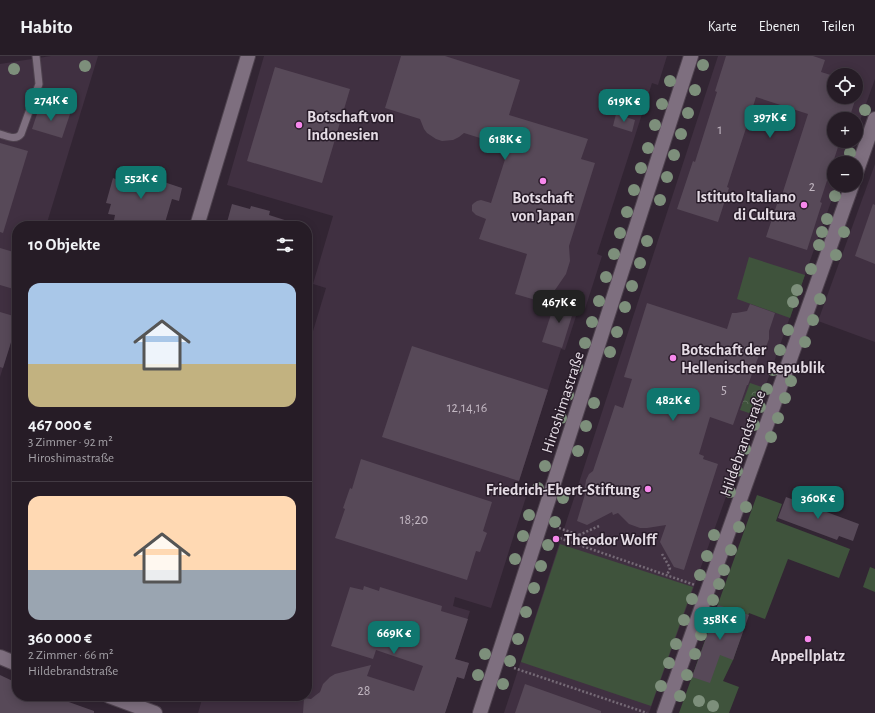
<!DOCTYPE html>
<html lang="de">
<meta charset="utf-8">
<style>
:root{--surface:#261c26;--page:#322932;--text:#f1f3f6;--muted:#a4a1a7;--line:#423a43;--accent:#0f766e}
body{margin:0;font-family:"Alegreya Sans",sans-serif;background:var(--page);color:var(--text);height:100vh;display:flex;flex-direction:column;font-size:15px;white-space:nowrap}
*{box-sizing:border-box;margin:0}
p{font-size:13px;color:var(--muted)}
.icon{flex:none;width:22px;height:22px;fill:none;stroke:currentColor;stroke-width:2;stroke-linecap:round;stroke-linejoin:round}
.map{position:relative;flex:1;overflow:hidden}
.drawer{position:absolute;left:12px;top:165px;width:300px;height:480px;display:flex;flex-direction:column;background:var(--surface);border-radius:16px;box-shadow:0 2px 10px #0003,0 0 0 1px var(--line)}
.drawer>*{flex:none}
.tools{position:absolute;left:827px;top:12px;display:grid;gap:8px}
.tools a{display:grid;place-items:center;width:36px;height:36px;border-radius:50%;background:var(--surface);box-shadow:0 2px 10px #0003,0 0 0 1px var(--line);font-size:20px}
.price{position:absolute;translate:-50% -34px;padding:0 9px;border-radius:8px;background:var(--accent);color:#fff;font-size:13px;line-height:26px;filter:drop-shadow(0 1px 2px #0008)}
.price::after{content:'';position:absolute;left:50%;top:24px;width:12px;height:9px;margin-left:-6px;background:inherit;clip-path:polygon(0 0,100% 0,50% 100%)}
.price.active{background:#222;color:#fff}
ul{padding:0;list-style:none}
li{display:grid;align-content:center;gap:8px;height:212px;padding:0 16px}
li+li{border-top:1px solid var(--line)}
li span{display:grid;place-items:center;height:124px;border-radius:12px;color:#555}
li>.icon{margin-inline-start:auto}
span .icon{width:72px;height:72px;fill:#fffc;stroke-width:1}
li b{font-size:17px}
h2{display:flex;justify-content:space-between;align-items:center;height:48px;padding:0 16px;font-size:17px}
header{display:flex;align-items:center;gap:24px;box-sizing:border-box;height:56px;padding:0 20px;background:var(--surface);border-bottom:1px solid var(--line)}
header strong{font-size:19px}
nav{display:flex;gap:22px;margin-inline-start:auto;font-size:14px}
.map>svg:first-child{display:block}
</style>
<header>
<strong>Habito</strong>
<nav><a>Karte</a><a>Ebenen</a><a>Teilen</a></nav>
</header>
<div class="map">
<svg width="875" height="657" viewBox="0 0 875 657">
<defs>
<pattern id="park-crowns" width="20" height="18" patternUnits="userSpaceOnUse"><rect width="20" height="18" fill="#3f533c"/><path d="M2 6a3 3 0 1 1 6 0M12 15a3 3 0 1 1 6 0" fill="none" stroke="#5b6b58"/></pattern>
</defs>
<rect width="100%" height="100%" fill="#322533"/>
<!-- built -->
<g fill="#403041" fill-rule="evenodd">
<path d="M51,0H98L46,170H17V266L0,321V8Z"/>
<path d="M264,0H667L658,29L652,27L597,198L602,200L585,253L579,251L565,294L561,293L519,425L515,438L526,441L491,552L455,541L453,550L470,555L455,603L469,607L464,623L457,621L445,657H198L203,640H307V295L326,232L313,228L333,160L227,129Z"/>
<path d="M718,0H875V23L856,76V63H834V85H853L845,107H834V129H837L649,657H504ZM834,19H856V41H834Z"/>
<path d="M875,108V286L818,265Z"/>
</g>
<!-- grass -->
<g fill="#3f533c">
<path d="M749,201L805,219L790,262L737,243Z"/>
<path d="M757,439L782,448L776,465L850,493L839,522L788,503L765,563L749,557L733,604L723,625L739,631L729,657H679Z"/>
<path d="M560,488L693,531L651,650L521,606Z"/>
<path d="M870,511L875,513V536L863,531Z"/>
</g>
<!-- park -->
<path fill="url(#park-crowns)" d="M750,327L765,332L755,359L740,354Z"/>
<!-- building -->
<g fill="#574958">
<path d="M401,0H445L520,24L509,59L588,83L581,103L595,107L569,190L570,205L566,218L546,247L515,238L527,198L479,183L486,163L476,159L472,155V149L474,147L477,145L481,144L491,147L509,91L464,77L459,81L453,84L442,85L436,83L427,77L424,73L420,63L385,52Z"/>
<path d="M726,0H813L825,4L821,16L834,20V41H856V27L860,29L849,63H834V85H840L820,146L822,147L807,194L766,181L777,148H779L808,58L756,41L727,131L729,132L718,166L677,153L693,105L695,106L717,36L715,35Z"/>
<path d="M275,11L350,33L322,127L247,105Z"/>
<path d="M40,49L70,58L62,82L32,73Z"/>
<path d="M616,58L635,64L632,76L613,70Z"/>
<path d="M0,87L28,95L3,177L0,176Z"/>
<path d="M121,115L164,127V126L182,132L179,145L172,143L164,170H133L114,164L115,159L108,158L111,148L106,147L113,122L118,124Z"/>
<path d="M232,148L250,153L251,150L270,155L269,159L294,167V170H226Z"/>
<path d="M873,148L875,149V208L855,200Z"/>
<path d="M0,192L17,197V234L0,229Z"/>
<path d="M556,243L575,250L562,292L542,286Z"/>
<path d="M647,247L727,273L732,257H736L747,255L750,248L775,257L769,275V283L766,291L760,297L756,307L748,329H747L733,369L710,361L699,398L704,400L703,403L718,408L684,514L674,511L660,486L666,469L647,472H640L629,468L618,457L613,459L612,456L587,469L577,465L586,435L585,431L586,424L589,418L593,415L615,349L623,352L632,323L624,321Z"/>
<path d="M0,256L17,261V267L3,312L0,311Z"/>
<path d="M412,290L548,334L519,425L382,381Z"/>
<path d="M361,403L492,446L483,475L487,477L480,496L476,495L467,524L335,482L345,453L343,452L350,432L352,433Z"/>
<path d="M786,441L859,468L853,485L839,480L837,484L778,462Z"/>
<path d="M364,530L379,535L380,531L442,550L441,555L468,563L455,603L469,607L464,623L457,621L445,657H303L304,642L311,643L316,639L320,636L323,628L330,621L335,618L371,609L367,620L414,635L423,610L376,594L373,603L331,590L350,531L363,534Z"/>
<path d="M718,549L749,559L733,604L720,599L710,627L692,621Z"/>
<path d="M0,619L17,627V640H52L94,655V657H0Z"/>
<path d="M525,628L601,655V657H515Z"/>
</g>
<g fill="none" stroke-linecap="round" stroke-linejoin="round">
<!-- service casing -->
<g stroke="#4f434f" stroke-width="9">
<path id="service" d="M0,78C7,80 16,85 21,78L39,28L36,0"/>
</g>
<!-- minor casing -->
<g stroke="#4f434f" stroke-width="16">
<g id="minor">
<path d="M856,117L875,63"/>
<path d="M197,170L248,0"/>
<path d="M0,601L17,608"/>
<path d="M109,640L155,657"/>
<path d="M480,657L691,0"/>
<path d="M664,657L852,129"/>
</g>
</g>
<!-- path -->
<g stroke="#756a76" stroke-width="2.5" stroke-dasharray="2 2" stroke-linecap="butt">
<path d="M559,472L579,479L576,488"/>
<path d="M579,479L599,470"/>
<path d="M556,481L695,529"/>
<path d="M662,498L670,512L667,519"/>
<path d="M514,612L647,657"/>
</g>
<!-- service -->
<use href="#service" stroke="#7e6f7f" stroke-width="7"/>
<!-- minor -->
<use href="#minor" stroke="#7e6f7f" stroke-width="14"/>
</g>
<!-- trees -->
<g fill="#7d8f7b">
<circle cx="703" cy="9" r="6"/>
<circle cx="85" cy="10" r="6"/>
<circle cx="14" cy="13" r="6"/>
<circle cx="670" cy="25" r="6"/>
<circle cx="695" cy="34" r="6"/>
<circle cx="662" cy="48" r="6"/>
<circle cx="865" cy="54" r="6"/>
<circle cx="688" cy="57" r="6"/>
<circle cx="655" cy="69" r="6"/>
<circle cx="681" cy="78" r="6"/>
<circle cx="648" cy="92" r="6"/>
<circle cx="850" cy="97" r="6"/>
<circle cx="674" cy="99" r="6"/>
<circle cx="641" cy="112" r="6"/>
<circle cx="667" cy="121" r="6"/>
<circle cx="634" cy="134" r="6"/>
<circle cx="835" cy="140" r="6"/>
<circle cx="660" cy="144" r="6"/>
<circle cx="627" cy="156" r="6"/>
<circle cx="827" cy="163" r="6"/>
<circle cx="822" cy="176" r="6"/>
<circle cx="844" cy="176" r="6"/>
<circle cx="620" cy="177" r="6"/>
<circle cx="647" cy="185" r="6"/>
<circle cx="819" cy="189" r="6"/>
<circle cx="614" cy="198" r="6"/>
<circle cx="836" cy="199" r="6"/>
<circle cx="640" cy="207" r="6"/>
<circle cx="811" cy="213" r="6"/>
<circle cx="606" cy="221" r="6"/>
<circle cx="632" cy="230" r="6"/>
<circle cx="797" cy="234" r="6"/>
<circle cx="820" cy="243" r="6"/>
<circle cx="599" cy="245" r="6"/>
<circle cx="793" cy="246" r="6"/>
<circle cx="625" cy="251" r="6"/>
<circle cx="813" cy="264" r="6"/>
<circle cx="592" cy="266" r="6"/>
<circle cx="788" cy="274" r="6"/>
<circle cx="617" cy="276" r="6"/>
<circle cx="805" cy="286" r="6"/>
<circle cx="585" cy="287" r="6"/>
<circle cx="780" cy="294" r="6"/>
<circle cx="610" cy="296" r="6"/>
<circle cx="577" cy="311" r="6"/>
<circle cx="773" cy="314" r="6"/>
<circle cx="791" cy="325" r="6"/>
<circle cx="767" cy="333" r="6"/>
<circle cx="568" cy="339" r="6"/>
<circle cx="785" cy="342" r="6"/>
<circle cx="594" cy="347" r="6"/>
<circle cx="760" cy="351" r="6"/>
<circle cx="561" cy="362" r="6"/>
<circle cx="778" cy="362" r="6"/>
<circle cx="754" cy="369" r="6"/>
<circle cx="586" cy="370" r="6"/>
<circle cx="771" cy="381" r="6"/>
<circle cx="745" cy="393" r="6"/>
<circle cx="578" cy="395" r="6"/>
<circle cx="545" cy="410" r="6"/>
<circle cx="737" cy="415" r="6"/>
<circle cx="538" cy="432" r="6"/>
<circle cx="730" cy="436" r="6"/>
<circle cx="563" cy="442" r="6"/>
<circle cx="746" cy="451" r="6"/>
<circle cx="529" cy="459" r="6"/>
<circle cx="555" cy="466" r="6"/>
<circle cx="739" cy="471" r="6"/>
<circle cx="714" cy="479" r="6"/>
<circle cx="523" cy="480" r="6"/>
<circle cx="548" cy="489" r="6"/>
<circle cx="731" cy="494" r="6"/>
<circle cx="707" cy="500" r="6"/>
<circle cx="515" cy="503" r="6"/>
<circle cx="541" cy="510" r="6"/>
<circle cx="724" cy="514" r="6"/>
<circle cx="700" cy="519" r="6"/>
<circle cx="719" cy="528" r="6"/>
<circle cx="534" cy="532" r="6"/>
<circle cx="692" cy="543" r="6"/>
<circle cx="713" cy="544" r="6"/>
<circle cx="526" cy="556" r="6"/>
<circle cx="708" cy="560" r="6"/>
<circle cx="684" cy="564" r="6"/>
<circle cx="701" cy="579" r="6"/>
<circle cx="518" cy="583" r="6"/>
<circle cx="676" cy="588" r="6"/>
<circle cx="485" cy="598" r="6"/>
<circle cx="695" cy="598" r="6"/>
<circle cx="510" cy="605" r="6"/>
<circle cx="669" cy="607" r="6"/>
<circle cx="478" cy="619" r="6"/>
<circle cx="687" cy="619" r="6"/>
<circle cx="503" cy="628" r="6"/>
<circle cx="661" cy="630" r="6"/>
<circle cx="680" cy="640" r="6"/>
<circle cx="699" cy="645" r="6"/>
<circle cx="713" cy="650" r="6"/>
</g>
<!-- markers -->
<g fill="#f788ec" stroke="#281c29" stroke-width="1.5">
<circle cx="299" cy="69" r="4"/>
<circle cx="543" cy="125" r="4"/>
<circle cx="804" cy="149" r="4"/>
<circle cx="673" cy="302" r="4"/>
<circle cx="648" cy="433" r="4"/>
<circle cx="556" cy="483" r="4"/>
<circle cx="808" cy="583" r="4"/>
</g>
<g text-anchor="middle" stroke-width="3" stroke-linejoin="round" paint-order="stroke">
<!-- number labels -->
<g font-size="14" fill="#c1b6c1">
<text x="720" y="78">1</text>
<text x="812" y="135">2</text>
<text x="724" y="338">5</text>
<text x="467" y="356">12,14,16</text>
<text x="414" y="468">18;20</text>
<text x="364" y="639">28</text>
</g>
<!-- poi labels -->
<g font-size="16" font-weight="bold" fill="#e4dbe4" stroke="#281c29" text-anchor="start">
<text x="307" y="66">Botschaft von<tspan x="307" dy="18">Indonesien</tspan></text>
<text x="796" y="146" text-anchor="end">Istituto Italiano<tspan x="796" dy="18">di Cultura</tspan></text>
<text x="543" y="147" text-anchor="middle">Botschaft<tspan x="543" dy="18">von Japan</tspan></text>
<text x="681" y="299">Botschaft der<tspan x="681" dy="18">Hellenischen Republik</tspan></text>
<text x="640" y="439" text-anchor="end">Friedrich-Ebert-Stiftung</text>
<text x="564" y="489">Theodor Wolff</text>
<text x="808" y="605" text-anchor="middle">Appellplatz</text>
</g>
<!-- street labels -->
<g font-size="16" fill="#e4dbe4" stroke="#281c29">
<text transform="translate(562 346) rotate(-72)" y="6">Hiroshimastraße</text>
<text transform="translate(742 387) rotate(-71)" y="6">Hildebrandstraße</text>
</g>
</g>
</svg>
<div class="tools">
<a><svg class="icon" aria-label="locate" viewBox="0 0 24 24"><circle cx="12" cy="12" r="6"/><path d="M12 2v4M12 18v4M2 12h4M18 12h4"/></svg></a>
<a>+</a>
<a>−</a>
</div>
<b class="price" style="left:51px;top:66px">274K €</b>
<b class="price" style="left:624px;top:67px">619K €</b>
<b class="price" style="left:770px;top:83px">397K €</b>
<b class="price" style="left:505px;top:105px">618K €</b>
<b class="price" style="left:141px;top:144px">552K €</b>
<b class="price active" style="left:559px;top:268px">467K €</b>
<b class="price" style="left:673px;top:366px">482K €</b>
<b class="price" style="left:818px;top:464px">360K €</b>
<b class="price" style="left:720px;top:585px">358K €</b>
<b class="price" style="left:394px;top:599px">669K €</b>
<section class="drawer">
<h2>10 Objekte<svg class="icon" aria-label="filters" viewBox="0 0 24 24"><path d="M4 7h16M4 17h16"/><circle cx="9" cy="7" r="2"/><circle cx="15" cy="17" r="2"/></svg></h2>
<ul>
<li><span style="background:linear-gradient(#a9c7e8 65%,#c2b280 0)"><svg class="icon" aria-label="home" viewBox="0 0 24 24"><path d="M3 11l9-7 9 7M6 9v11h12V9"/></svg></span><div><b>467 000 €</b><p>3 Zimmer · 92 m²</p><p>Hiroshimastraße</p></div></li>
<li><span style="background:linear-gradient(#ffd9b3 60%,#9aa5b1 0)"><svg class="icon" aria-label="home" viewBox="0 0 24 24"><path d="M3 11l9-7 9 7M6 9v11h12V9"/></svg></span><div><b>360 000 €</b><p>2 Zimmer · 66 m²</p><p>Hildebrandstraße</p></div></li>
</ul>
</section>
</div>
